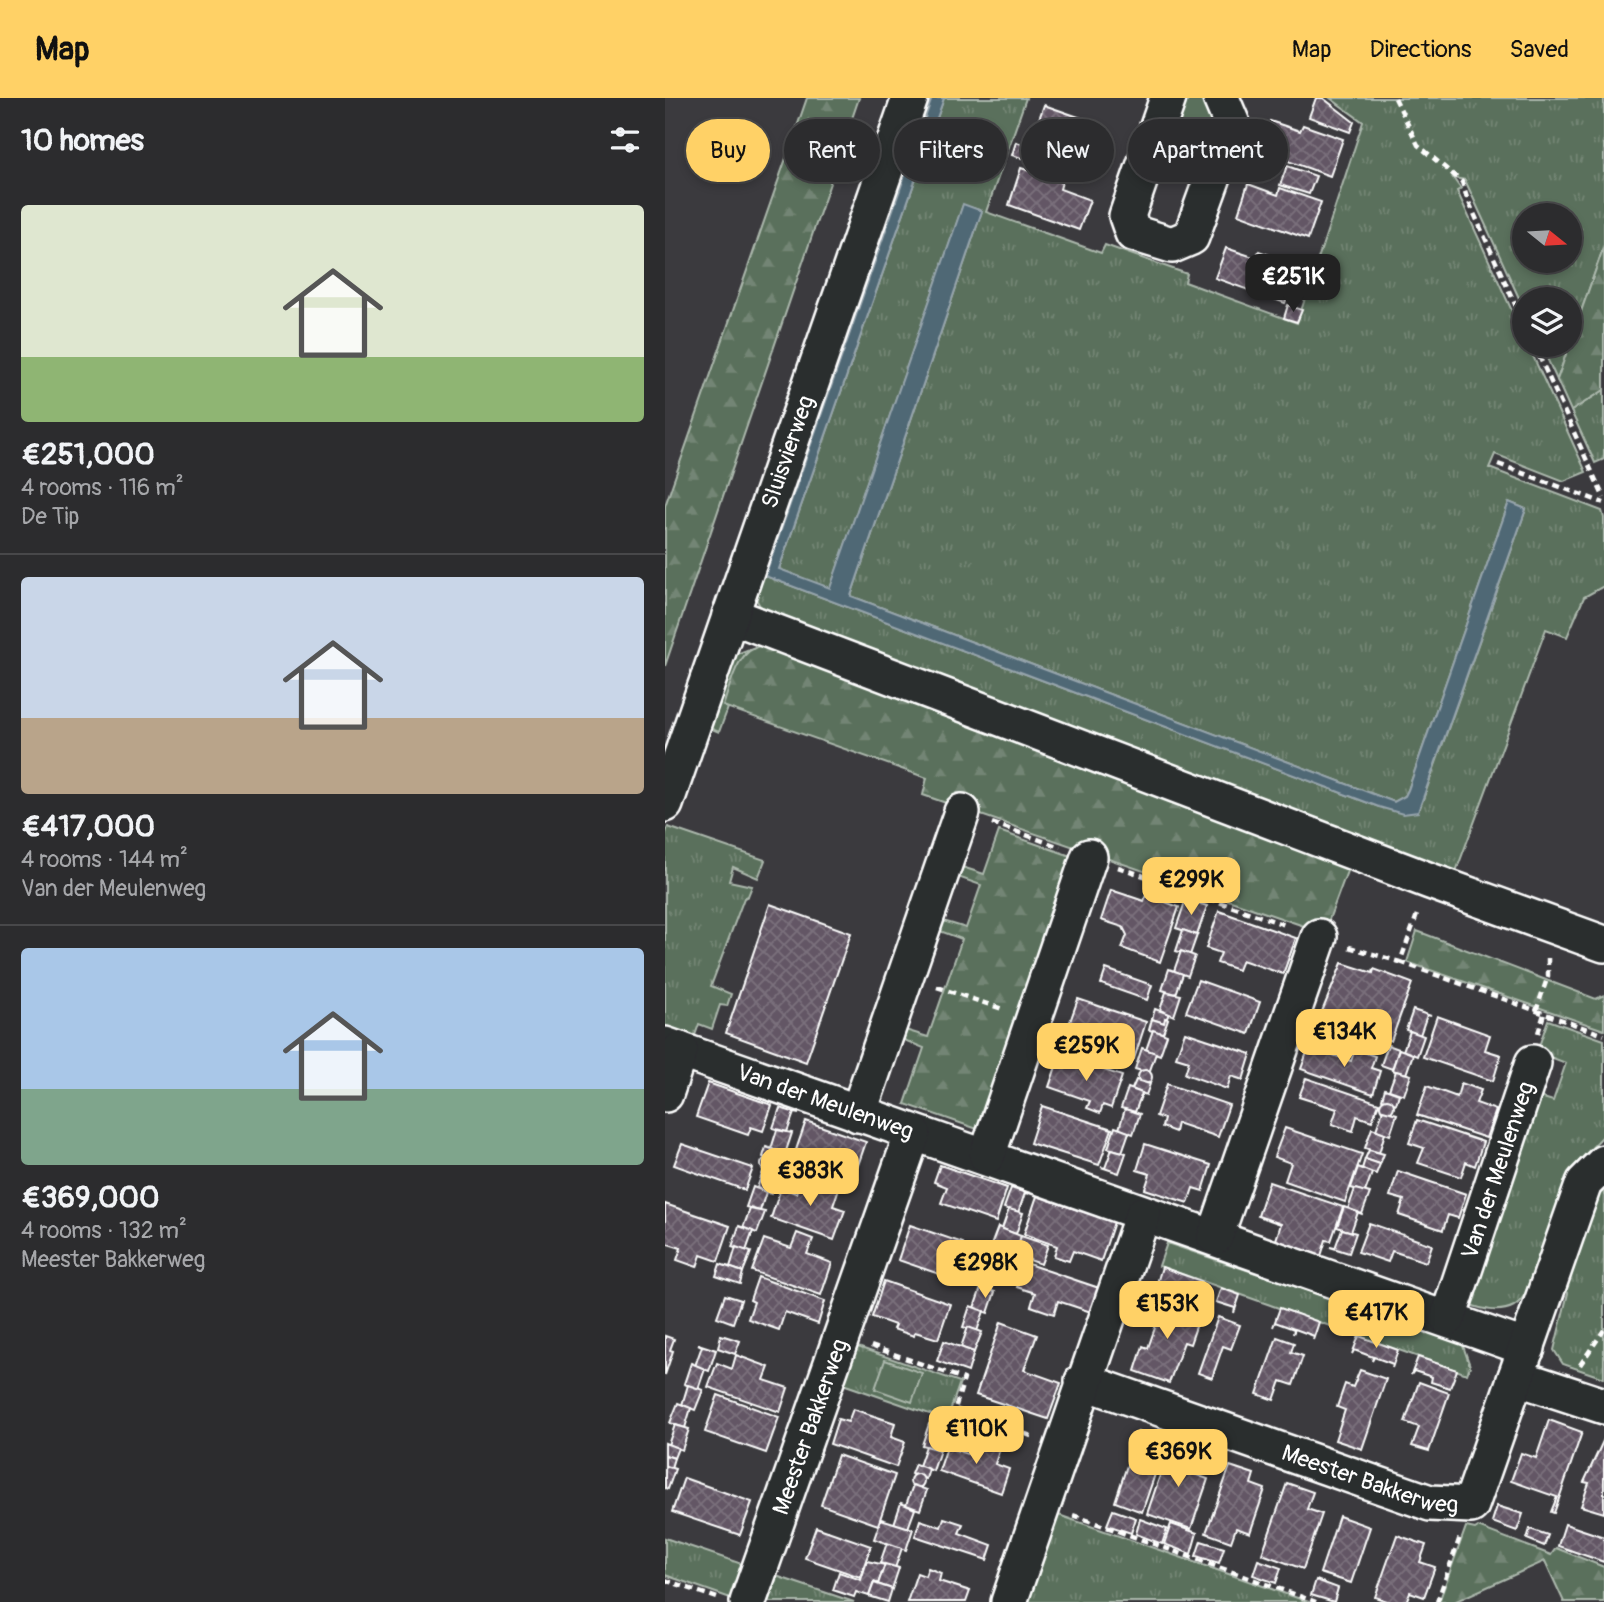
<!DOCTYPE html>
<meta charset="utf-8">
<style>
:root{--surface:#2c2c2e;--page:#38383a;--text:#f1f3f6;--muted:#a6a7aa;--line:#48484a;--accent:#ffd166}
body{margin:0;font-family:Pangolin,sans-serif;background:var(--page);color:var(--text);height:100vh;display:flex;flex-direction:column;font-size:26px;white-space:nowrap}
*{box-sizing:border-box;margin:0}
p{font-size:23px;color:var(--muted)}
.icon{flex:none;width:38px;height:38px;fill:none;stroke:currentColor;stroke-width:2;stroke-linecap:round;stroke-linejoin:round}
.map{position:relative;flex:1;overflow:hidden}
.panel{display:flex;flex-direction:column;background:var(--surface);width:665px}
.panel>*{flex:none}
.top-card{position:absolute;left:21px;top:21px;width:665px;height:63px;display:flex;gap:14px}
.needle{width:46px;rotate:108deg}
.buttons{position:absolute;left:847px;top:105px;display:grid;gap:14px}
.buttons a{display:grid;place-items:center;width:70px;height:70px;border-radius:50%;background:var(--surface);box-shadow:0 4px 10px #0003,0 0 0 2px var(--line);font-size:35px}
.price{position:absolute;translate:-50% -60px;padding:0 16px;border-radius:14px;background:var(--accent);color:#111;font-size:23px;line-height:46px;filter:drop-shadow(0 2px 4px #0008)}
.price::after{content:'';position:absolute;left:50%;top:42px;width:21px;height:16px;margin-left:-10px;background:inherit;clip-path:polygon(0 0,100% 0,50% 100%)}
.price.selected{background:#222;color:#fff}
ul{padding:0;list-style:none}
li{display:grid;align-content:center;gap:14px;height:371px;padding:0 21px}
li+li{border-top:2px solid var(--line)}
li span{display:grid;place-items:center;height:217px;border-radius:7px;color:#555}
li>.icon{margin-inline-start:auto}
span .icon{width:126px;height:126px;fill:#fffc;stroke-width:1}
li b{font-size:30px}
h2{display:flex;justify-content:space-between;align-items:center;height:84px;padding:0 21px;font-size:30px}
.pill{padding:0 24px;border-radius:32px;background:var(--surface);box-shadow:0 4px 10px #0003,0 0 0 2px var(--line);font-size:24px;line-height:63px}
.pill.selected{background:var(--accent);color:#111}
header{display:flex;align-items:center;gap:42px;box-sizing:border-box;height:98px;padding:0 35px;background:var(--accent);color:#111}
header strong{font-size:33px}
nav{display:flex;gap:38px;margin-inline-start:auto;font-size:24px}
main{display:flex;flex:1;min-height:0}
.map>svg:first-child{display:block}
</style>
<header>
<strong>Map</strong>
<nav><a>Map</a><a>Directions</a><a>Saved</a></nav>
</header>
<main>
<section class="panel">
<h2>10 homes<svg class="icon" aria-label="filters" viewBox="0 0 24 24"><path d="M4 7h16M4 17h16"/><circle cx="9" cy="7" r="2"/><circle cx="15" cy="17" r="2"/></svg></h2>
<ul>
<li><span style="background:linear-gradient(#dfe7d0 70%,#8fb573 0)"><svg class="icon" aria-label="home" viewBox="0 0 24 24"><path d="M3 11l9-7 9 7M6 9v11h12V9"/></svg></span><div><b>€251,000</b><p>4 rooms · 116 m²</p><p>De Tip</p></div></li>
<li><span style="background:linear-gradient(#c9d6e8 65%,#b9a48a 0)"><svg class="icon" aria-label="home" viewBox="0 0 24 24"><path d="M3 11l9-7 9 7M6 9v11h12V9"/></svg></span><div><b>€417,000</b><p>4 rooms · 144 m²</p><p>Van der Meulenweg</p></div></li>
<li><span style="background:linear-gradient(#a9c7e8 65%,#7fa58c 0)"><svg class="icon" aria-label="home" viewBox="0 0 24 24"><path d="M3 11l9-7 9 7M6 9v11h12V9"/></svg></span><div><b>€369,000</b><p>4 rooms · 132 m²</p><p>Meester Bakkerweg</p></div></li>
</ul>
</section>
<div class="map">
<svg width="939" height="1504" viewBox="0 0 939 1504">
<defs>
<pattern id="grass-tufts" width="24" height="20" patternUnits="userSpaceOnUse" patternTransform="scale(1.75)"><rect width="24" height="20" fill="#5a705b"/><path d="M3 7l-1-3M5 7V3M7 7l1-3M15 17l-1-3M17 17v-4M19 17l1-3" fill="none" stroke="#738574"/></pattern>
<pattern id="forest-firs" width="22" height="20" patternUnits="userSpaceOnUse" patternTransform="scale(1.75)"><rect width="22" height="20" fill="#5a705b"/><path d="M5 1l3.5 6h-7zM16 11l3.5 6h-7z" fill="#738574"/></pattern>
<pattern id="building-cross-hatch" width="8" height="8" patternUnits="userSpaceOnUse" patternTransform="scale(1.75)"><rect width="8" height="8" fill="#635765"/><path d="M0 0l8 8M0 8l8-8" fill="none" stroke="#7a707c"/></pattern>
</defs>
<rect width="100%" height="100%" fill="#3b3a3e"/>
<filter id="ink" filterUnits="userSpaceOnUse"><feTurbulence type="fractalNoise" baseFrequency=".0143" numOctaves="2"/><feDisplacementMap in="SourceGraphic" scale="14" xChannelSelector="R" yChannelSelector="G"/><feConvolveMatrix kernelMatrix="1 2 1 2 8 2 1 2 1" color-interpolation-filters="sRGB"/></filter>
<g filter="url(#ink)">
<!-- grass -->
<g fill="url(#grass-tufts)" stroke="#acb8ad" stroke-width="2" fill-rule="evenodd">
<path d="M252,0H267L100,478L714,709L755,710L861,411L844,404L743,692L740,698L729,704L186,498L317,113L298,107L165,491L114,471L279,0H361L321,114L436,155L440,147L522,176L520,184L632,225L698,24L665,0H939V148L905,245V201H859V211L800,82L788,80L796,91L792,93L859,239V247H863L921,374L899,383L830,356L824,370L937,413L939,420V488L919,499L902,539L881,531L789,779L98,513L88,496ZM859,117H905V163H859Z"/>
<path d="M876,247H904L892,282Z"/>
<path d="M939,292V361L930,365L906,313Z"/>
<path d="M90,549L80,556L59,608L63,610L54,634L37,627L66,558Z"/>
<path d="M3,729L100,762L93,780L68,769L64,783L87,788L83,798L79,800L46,888L66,896L62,908L55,907L47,931L34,926L27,946L0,937V738Z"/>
<path d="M883,922L939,942V1037L914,1063L904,1080C894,1108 872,1195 849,1208C834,1216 817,1211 802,1206L875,999L888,1003L901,965L872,954Z"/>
<path d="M939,1083V1280L898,1266L889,1252L903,1195L898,1187L932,1090Z"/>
<path d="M502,1145L797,1245L805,1268L802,1276L494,1168Z"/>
<path d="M184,1246L295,1284L282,1322L172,1284Z"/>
<path d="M385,1414L644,1504H354Z"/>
<path d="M0,1440L83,1468L71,1502L0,1477Z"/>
<path d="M105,1476L189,1504H95Z"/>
</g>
<!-- forest -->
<g fill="url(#forest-firs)" stroke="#acb8ad" stroke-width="2">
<path d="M142,0H194L0,568V408Z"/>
<path d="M939,148V292L906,313L892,282Z"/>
<path d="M98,547L685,765L659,835L258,697L262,680L58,608C66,586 71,552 98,547Z"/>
<path d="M334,733L412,760L318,1033L240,1006L259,950L234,940L237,931L263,939L297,841L272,832L275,822L301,830L316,787L290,778L294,768L319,776Z"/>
<path d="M752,833L931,901L939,897V932L742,864Z"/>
<path d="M801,1429L810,1431L813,1429L886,1457L891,1450L939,1469V1504H899L880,1463L789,1504H774Z"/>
</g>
<!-- park -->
<g fill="#5a705b" stroke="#acb8ad" stroke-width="2">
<path d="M509,0H549L559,23L536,81L487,63Z"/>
<path d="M220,1262L257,1275L247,1304L210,1291Z"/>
</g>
<!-- water -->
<path fill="#506875" stroke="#96a4ac" stroke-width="2" d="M267,0H279L114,471L165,490L298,106L317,113L186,498L729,704L740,698L743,692L844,404L861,411L753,714L738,716L714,709L100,478Z"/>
<!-- building -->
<g fill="url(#building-cross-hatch)" stroke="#fff" stroke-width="2">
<path d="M651,0H658L689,24L685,34L644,19Z"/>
<path d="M379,7L419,21L417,28L447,38L437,69L366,44Z"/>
<path d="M605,23L635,33L638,27L678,41L665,78L595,53Z"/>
<path d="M351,44L364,48L360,61L347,57Z"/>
<path d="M622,68L651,78L644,96L615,87Z"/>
<path d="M356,70L397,84L395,91L425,102L414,132L344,107Z"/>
<path d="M583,86L613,97L615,90L656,104L643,141L573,116Z"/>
<path d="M561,150L591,160L594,153L634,168L620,205L550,180Z"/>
<path d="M623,207L637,212L632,224L619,220Z"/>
<path d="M446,792L479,803L481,797L514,809L495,864L457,850L462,837L458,829L436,822Z"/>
<path d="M521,801L542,808L532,837L511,830Z"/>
<path d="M105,806L186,835L141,964L61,935Z"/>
<path d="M554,813L631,840L618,876L577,862L573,872L552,865L556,855L541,850Z"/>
<path d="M518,832L532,837L525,857L511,853Z"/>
<path d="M516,853L530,858L523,878L509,873Z"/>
<path d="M677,865L708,875L709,871L747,885L726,943L656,916Z"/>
<path d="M441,871L487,887L482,902L436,886Z"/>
<path d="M504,871L518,876L511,896L497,892Z"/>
<path d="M533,882L595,904L584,936L521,914Z"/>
<path d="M501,894L516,897L509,918L495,912Z"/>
<path d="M413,901L481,924L469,961L400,938Z"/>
<path d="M490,911L504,916L499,925L487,921Z"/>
<path d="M748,912L766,918L762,917L755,937L741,932Z"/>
<path d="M772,918L825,937L820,952L836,957L828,983L758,959Z"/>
<path d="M500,920L503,921L498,935L484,932L487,921L499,925Z"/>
<path d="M488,932L502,937L495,957L481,952Z"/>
<path d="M745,933L759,938L752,958L738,953Z"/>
<path d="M520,934L586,956L578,982L566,978L562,991L520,976L524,963L511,959Z"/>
<path d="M723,947L734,951L727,971L716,967Z"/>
<path d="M644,949L686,963L690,951L710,958L706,970L715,973L708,996L636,971Z"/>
<path d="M477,950L491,955L484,975L470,971Z"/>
<path d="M734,951L748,956L741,976L727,972Z"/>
<path d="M395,957L457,978L446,1010L438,1007L435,1015L422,1010L425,1003L384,989Z"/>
<circle cx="480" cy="979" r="7"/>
<path d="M731,973L746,977L739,997L724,992Z"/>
<path d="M641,980L714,1005L707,1023L692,1018L688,1033L667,1026L672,1011L634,999Z"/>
<path d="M471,982L485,986L481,997L467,991Z"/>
<path d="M43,985L107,1007L98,1033L86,1029L83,1037L31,1019Z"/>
<path d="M796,985L816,992L811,1005L831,1012L821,1040L752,1017L762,988L792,999Z"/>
<path d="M502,986L564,1007L553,1039L512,1025L510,1034L497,1029L499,1021L491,1018Z"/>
<path d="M463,990L477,995L470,1014L456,1010Z"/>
<path d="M720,991L734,996L731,1006L717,1001Z"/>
<circle cx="722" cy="1008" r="7"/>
<path d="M377,1008L447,1031L434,1067L365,1045Z"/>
<path d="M115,1010L134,1016L129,1015L122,1034L108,1030Z"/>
<path d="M460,1011L475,1016L468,1036L454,1031Z"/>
<path d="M718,1012L732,1016L725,1037L711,1032Z"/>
<path d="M752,1022L818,1044L810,1068L801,1064L796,1079L753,1065L759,1050L744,1045Z"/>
<path d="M141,1023L201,1044L191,1073L131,1052Z"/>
<path d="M450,1029L464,1034L457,1054L443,1050Z"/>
<path d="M620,1030L697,1056L680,1104L620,1083L626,1065L609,1059Z"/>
<path d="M707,1030L720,1035L714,1055L700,1050Z"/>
<path d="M112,1032L127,1035L120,1056L106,1051Z"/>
<path d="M17,1046L88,1070L80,1092L9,1067Z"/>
<path d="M480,1046L546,1067L538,1093L528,1090L523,1105L480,1091L485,1076L472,1072Z"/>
<path d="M101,1049L115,1054L112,1064L98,1059Z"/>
<path d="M447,1051L461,1055L454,1075L436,1069L440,1070Z"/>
<path d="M704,1052L719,1056L715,1066L700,1061Z"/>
<circle cx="103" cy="1067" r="7"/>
<path d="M700,1061L715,1066L711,1076L697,1071Z"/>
<path d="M275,1067L342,1090L331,1124L276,1105L282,1089L269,1084Z"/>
<path d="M693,1069L707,1075L700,1094L686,1090Z"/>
<path d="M99,1071L113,1075L106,1096L92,1090Z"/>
<path d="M733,1073L801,1096L793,1120L783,1117L778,1132L734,1117L739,1102L725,1098Z"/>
<path d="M137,1077L174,1090L168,1108L180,1112L169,1142L106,1120L116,1090L131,1095Z"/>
<path d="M604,1084L678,1109L666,1143L661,1142L656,1158L611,1142L616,1126L593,1118Z"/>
<path d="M88,1089L101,1094L95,1113L81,1109Z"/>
<path d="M346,1090L364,1096L360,1095L353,1115L339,1110Z"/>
<path d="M690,1091L705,1095L697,1116L683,1111Z"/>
<path d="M372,1098L449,1124L436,1163L408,1153L404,1163L389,1158L392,1148L359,1136Z"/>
<path d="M0,1106L65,1128L53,1163L36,1157L32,1169L12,1162L16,1150L0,1145Z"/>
<path d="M679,1109L693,1114L686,1134L672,1129Z"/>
<path d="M85,1111L100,1114L92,1135L78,1130Z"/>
<path d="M344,1111L358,1115L351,1136L337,1131Z"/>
<path d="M704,1125L767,1147L761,1164L727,1153L723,1164L693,1154Z"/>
<path d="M245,1127L298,1145L286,1180L233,1162Z"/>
<path d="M74,1128L88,1133L81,1153L67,1149Z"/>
<path d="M333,1129L356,1138L350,1157L325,1150Z"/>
<path d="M677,1131L691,1135L684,1155L665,1149L670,1150Z"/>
<path d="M132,1135L148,1141L142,1156L167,1165L156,1197L87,1173L99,1141L126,1150Z"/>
<path d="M356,1138L383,1147L376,1166L350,1157Z"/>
<path d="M320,1148L344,1155L337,1176L313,1167Z"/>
<path d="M71,1149L86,1154L78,1174L60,1168L65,1169Z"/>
<path d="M360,1165L434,1190L426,1214L393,1203L389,1216L366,1208L370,1195L352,1189Z"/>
<path d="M55,1166L78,1174L75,1186L51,1178Z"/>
<path d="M319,1169L333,1174L326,1194L312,1189Z"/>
<path d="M497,1169L536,1183L530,1201L491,1188Z"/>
<path d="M93,1179L160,1203L153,1226L120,1214L114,1232L83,1221L89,1204L85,1202Z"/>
<path d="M219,1183L285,1206L273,1241L250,1234L249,1238L228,1231L230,1227L207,1219Z"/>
<path d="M316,1190L330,1194L323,1215L309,1210Z"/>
<path d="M556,1190L575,1197L569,1215L570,1210L551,1204Z"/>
<path d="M60,1197L76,1202L68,1225L52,1219Z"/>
<path d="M494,1203L535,1217L525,1246L519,1244L504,1285L470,1273L478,1248L483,1250L493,1221L488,1219Z"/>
<path d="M305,1208L319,1213L312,1233L298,1229Z"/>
<path d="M615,1210L654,1224L648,1242L649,1238L630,1231L628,1236L629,1231L610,1224L608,1229Z"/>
<path d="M553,1219L575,1227L566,1251L558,1248L547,1280L533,1275Z"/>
<path d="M336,1224L372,1237L359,1272L396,1285L383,1321L311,1297Z"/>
<path d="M303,1229L317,1234L309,1254L291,1248L296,1249Z"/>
<path d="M56,1237L75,1243L70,1256L53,1250Z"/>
<path d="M0,1238L9,1241L5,1252L8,1253L0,1277Z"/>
<path d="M694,1238L733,1252L727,1270L728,1266L709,1259L707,1263L708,1259L689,1252L687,1256Z"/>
<path d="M612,1239L629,1245L626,1254L638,1258L628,1287L616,1283L609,1302L592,1296Z"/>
<path d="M279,1243L309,1254L303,1274L272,1263Z"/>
<path d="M33,1246L51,1252L44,1273L30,1268L37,1248Z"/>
<path d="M71,1257L104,1269L99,1282L123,1290L115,1314L43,1289L52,1265L67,1271Z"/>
<path d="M753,1259L792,1272L785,1290L766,1284L767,1279L749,1273L746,1277Z"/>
<path d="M26,1265L40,1271L33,1291L19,1286Z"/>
<path d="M695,1272L721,1281L697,1351L670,1342L680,1312L672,1309L680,1286L688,1289Z"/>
<path d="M754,1284L784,1295L764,1353L747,1348L754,1329L740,1324Z"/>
<path d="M23,1287L38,1292L30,1312L17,1307Z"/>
<path d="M53,1297L114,1319L101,1355L40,1334Z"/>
<path d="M13,1305L26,1310L20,1330L5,1325Z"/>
<path d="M188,1311L230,1325L226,1339L240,1344L231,1369L165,1346L173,1321L183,1324Z"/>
<path d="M884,1322L917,1334L889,1415L886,1414L892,1399L846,1383L856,1355L871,1360Z"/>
<path d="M264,1326L282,1333L278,1332L271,1351L257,1347Z"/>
<path d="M10,1327L24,1331L17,1352L3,1347Z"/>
<path d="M473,1334L501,1344L477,1414L450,1404Z"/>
<path d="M308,1340L335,1350L330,1366L344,1371L336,1395L274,1373L282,1349L302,1356Z"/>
<path d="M939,1341V1415L916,1408L924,1385L919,1384Z"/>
<path d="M0,1345L13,1350L9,1360L0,1357Z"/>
<path d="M506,1345L533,1354L526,1375L543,1381L526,1431L482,1416Z"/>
<path d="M261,1348L275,1352L268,1373L254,1368Z"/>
<path d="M0,1357L9,1360L6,1370L0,1368Z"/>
<path d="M173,1357L230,1377L213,1427L156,1407Z"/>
<path d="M250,1366L264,1371L261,1381L246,1376Z"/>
<path d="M0,1368L10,1371L3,1391L0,1390Z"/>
<path d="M565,1368L589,1376L586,1386L600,1391L585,1435L571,1430L566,1444L541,1435Z"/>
<circle cx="252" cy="1383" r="7"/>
<path d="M19,1380L87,1404L75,1437L7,1414Z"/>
<path d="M622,1385L648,1394L642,1411L657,1416L638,1471L597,1456Z"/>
<path d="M248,1387L262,1392L255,1412L241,1407Z"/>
<path d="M236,1405L250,1411L243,1430L229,1426Z"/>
<path d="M832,1408L858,1416L852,1433L827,1424Z"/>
<path d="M448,1412L471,1420L466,1435L442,1427Z"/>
<path d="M674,1418L705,1429L686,1485L655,1475Z"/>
<path d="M279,1420L298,1426L294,1435L327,1447L322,1462L250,1438L255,1422L276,1429Z"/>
<path d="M216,1421L248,1431L241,1452L209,1441Z"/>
<path d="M475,1421L502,1431L497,1446L471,1436Z"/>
<path d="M506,1426L532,1435L526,1456L499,1446Z"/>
<path d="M900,1426L939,1439V1464L893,1448Z"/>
<path d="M151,1429L206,1448L195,1479L140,1460Z"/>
<path d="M865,1431L883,1437L879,1448L862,1441Z"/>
<path d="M732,1437L761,1447L755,1464L770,1469L759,1499L745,1494L741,1504H725L710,1499Z"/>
<path d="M536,1443L559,1450L554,1465L531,1458Z"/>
<path d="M222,1445L237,1450L230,1470L215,1465Z"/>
<path d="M593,1462L616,1470L611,1485L588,1477Z"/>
<path d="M202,1463L220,1467L213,1486L209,1484L204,1498L191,1494L189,1499L168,1492L174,1474L196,1482Z"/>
<path d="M220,1466L234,1470L227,1491L209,1485L213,1486Z"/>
<path d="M263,1470L276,1475L274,1483L305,1493L301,1504H242L252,1475L260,1478Z"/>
<path d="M651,1482L673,1490L669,1504L646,1497Z"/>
<path d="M209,1485L227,1491L223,1504L204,1498Z"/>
</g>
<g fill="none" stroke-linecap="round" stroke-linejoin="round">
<!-- minor casing -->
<g stroke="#fff" stroke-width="40">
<g id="minor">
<path d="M503,0L462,118L468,135L507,147L526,139L567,26L556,0"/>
<path d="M65,517L765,783L939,846"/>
<path id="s1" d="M0,706L245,0"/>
<path id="s2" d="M0,947L862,1250"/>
<path d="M0,996L15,952"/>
<path d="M193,1016L297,714"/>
<path d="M322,1058L424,759"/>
<path d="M550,1139L654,839"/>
<path id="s3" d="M783,1220L868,965"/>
<path d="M851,1279L939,1308"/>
<path id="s4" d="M418,1283L765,1405L806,1407L919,1085L939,1065"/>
<path id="s5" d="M83,1504L248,1035"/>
<path d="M344,1504L478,1116"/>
</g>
</g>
<!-- path -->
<g stroke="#fff" stroke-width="4.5" stroke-dasharray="7 5" stroke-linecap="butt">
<path d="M730,0L753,47L797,84L802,100L859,226"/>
<path d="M869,247L939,400"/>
<path d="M833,366L939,405"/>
<path d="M327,725L395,749"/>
<path d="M453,769L623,828"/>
<path d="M684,849L735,864L753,814"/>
<path d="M735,864L939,937"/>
<path d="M272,889L340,912"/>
<path d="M871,913L883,878V860"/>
<path d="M873,935L879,916"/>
<path d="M206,1248L299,1281L290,1311L369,1339"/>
<path d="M915,1267L939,1232"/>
<path d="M408,1417L651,1504"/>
<path d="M0,1482L52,1500"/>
<path d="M772,1504L795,1439"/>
</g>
<!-- minor -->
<use href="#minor" stroke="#2a2d2e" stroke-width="35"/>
</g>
</g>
<g text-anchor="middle" stroke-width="7" stroke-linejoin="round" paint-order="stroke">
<!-- street labels -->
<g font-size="23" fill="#fff" stroke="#2a2d2e">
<text dy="8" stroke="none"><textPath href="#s1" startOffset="373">Sluisvierweg</textPath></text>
<text dy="8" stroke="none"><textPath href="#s2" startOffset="170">Van der Meulenweg</textPath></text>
<text dy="8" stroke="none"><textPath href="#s3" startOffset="156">Van der Meulenweg</textPath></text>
<text dy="8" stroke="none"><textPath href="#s5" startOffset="186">Meester Bakkerweg</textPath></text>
<text dy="8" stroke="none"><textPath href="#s4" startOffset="304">Meester Bakkerweg</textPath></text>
</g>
</g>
</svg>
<div class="buttons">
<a><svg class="needle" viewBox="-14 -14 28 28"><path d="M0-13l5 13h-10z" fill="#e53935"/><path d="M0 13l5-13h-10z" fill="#a6a7aa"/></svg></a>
<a><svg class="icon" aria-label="layers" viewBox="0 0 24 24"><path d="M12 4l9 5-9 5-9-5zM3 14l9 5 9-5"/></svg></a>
</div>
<b class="price selected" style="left:628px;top:216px">€251K</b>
<b class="price" style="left:526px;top:819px">€299K</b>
<b class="price" style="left:679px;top:971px">€134K</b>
<b class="price" style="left:421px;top:985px">€259K</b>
<b class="price" style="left:145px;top:1110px">€383K</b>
<b class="price" style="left:320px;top:1202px">€298K</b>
<b class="price" style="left:502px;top:1243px">€153K</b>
<b class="price" style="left:711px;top:1252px">€417K</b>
<b class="price" style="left:311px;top:1368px">€110K</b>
<b class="price" style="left:513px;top:1391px">€369K</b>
<div class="top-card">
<a class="pill selected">Buy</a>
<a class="pill">Rent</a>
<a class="pill">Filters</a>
<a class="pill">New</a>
<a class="pill">Apartment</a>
</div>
</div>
</main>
